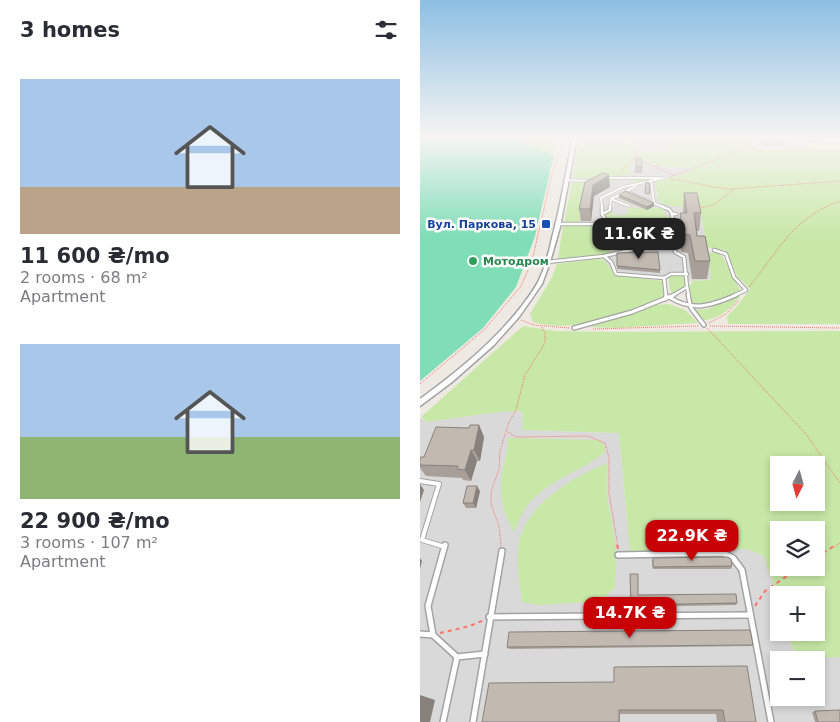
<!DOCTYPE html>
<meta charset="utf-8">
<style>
:root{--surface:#fff;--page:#f7f7f7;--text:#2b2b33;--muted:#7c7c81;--accent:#c70105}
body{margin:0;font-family:"DejaVu Sans",sans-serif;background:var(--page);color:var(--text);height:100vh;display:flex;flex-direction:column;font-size:19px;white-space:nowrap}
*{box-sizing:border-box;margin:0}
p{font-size:16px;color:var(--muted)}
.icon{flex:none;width:28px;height:28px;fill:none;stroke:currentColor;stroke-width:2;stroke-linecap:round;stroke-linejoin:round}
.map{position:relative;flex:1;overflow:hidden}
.drawer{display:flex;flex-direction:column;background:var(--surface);width:420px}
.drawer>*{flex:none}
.needle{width:32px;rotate:186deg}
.controls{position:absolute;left:350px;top:456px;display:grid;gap:10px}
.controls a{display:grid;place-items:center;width:55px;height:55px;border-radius:0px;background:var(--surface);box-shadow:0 2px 8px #0003;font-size:25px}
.price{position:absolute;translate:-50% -42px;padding:0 11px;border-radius:10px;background:var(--accent);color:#fff;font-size:16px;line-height:32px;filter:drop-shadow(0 1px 2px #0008)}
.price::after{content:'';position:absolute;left:50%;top:30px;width:15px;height:11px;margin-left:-8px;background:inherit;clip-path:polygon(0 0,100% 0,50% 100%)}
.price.current{background:#222;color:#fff}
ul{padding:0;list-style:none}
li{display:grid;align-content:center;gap:10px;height:265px;padding:0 20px}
li span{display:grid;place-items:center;height:155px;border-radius:0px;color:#555}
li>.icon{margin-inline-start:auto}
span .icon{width:90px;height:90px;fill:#fffc;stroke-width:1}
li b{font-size:21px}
h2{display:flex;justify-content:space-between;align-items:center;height:60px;padding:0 20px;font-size:21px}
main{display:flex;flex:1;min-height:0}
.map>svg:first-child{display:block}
</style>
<main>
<section class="drawer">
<h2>3 homes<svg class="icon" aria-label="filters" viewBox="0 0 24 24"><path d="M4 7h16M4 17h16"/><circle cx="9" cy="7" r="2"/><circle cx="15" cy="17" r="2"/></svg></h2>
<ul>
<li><span style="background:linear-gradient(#a9c7e8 70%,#b9a48a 0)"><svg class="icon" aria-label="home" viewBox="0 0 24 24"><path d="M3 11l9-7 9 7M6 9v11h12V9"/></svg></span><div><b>11 600 ₴/mo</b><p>2 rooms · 68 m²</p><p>Apartment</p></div></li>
<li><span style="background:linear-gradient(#a9c7e8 60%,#8fb573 0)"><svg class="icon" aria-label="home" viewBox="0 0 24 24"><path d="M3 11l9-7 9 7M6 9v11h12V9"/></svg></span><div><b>22 900 ₴/mo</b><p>3 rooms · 107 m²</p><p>Apartment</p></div></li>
</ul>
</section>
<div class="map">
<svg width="420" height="722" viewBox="0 0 420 722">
<rect width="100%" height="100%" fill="#eee9e2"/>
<!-- residential -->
<g fill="#dad9d9" fill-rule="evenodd">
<path d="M160,137H247L250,152H220L234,165L272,168L268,173L252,178L236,188V194L280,209L292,277L289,280L266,281L248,276L236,279L195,275L184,260L183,254L138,259Z"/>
<path d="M102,411L103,430L199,433L210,550L328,549L345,556L359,601V632L368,633L376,659L420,657V722H0V418L7,422L78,412ZM359,660H396V698H359Z"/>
</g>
<!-- industrial -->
<path fill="#e7d4e3" d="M386,141L391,149H335L331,142Z"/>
<!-- education -->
<path fill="#fffed9" d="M384,137H420V149H391Z"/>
<!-- grass -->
<g fill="#c8e8a7" fill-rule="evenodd">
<path d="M98,137H140L134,155L115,148Z"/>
<path d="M211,137H329L335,149H420V324H308L307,316L317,306L330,289L317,276L305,250L287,247L280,209C266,205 252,209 239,202L235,182L268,173L272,168C253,167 235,168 219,157L220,152H249L248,141L220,142Z"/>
<path d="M211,140L215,143L216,152L213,157L215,161L209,165L208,169L212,173L209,175L153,179L159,143L187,141L188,144L206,143V141Z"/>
<path d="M188,178L225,179L229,181L213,185L212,179C198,179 170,183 164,198C161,205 161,215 160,222H144L152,183Z"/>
<path d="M208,207C222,210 232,206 244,209L245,215L250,217L251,227H200L189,223L185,214L192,211L194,216L208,214Z"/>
<path d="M147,225L183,226L201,230L202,235L207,238H229L231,243L194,250L184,254L138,259L143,226Z"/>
<path d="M297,252C303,254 317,283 320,290L288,306L272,304L269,287L273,281L290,280L291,277L287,253Z"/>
<path d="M177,259L184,260L195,275L243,281C245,289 245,294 239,300C198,314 156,334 113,322L110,314L131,279L137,264Z"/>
<path d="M263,275L265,287L253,294L250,290L248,276Z"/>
<path d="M321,293C316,306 298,320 284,320L274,310L288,309Z"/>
<path d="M249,304L265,310L278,323L196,328L170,327L236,305Z"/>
<path d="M103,326L135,331L190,332L420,331V657L377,659L368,633L396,632V595H359V601L344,556L328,549L210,551L199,433L103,430L102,411L78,412L7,422L1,417ZM359,465H396V502H359ZM359,530H396V568H359Z"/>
<path d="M87,438L178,440L185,446L184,453C158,473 126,481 106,507C101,514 98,524 94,532C81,509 78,490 84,464C86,455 89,447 87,438Z"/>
<path d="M187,463V494L197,554L195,587L181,601L119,605L102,602C101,586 96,567 98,551C101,506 150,479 187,463Z"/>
</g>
<!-- pitch -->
<path fill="#7fddb7" d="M0,137H98L115,148L134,155L115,236L96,287L63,328L0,381Z"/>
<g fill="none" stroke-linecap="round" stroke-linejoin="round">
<!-- lane-far4 casing -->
<g stroke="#a3a3a3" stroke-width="3">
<g id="lane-far4">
<path d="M333,137L335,140L345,141"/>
<path d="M202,139L209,137"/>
<path d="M335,140L337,148L366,149"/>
<path d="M154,141L191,140"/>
<path d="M359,141L365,140L363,137"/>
<path d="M188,178H239"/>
<path d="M145,180L169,181"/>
<path d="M231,180L234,203"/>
<path d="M206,191L245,208"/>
<path d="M191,199L209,206"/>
<path d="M182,208L181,198L203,187L244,178"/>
<path d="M190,208L191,199L216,186"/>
</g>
</g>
<!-- lane-far3 casing -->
<g stroke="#a3a3a3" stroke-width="4.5">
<g id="lane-far3">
<path d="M242,206L250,210L252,214"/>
<path d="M182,214L190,210V206"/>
<path d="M138,224H184L186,221L182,214V206"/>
<path d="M184,224L202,229H252"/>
<path d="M294,250L306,254L314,277L326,290L313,296"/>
<path d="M184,256L191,262L196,274L244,278L246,296"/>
<path d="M127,262L184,256L220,248H237"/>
<path d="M244,278L251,274H267"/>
<path d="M267,287L269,296"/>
<path d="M252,296L267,287L264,257L255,252L252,214H256"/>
</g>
</g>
<!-- lane-far2 casing -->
<g stroke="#a3a3a3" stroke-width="5.5">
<g id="lane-far2">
<path d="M268,295L271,308L284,325"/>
<path d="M249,297C273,312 291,306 316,295"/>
<path d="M245,299L246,295"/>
<path d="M154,328L212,312L254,295"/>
</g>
</g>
<!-- lane-far1 casing -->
<g stroke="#a3a3a3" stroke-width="6">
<path id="lane-far1" d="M0,481L19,484L2,540L25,547"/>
</g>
<!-- lane casing -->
<g stroke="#a3a3a3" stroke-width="8">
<g id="lane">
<path d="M198,555L303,553L313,558L322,570L351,722"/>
<path d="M69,617L329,615"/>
<path d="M0,634L13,635L37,657L65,654"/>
<path d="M13,635L8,606L25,545"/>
<path d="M23,722L37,657"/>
<path d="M53,722L82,551"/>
</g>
</g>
<!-- street casing -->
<g stroke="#a3a3a3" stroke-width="3">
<path id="street" d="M153,137H157L140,227L130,262L122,284L99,317L74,345L32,382L0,406V399C37,372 73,343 101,307C107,299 114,290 118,282C125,268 129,252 132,238C141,205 146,171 153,137Z"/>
</g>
<!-- path-far1 -->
<g stroke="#f97468" stroke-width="1" stroke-dasharray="1 1" stroke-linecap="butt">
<path d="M413,137L417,143H420"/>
<path d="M212,140L216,142L218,148L215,158"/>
<path d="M400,143H417"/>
<path d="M221,161L254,175"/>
<path d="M198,174L214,158"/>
<path d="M250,177L330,147"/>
<path d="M250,179C271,181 291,188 312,189L420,181"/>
<path d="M279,208L294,205L314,189"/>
<path d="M329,287C358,251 374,217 420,201"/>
<path d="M101,320L114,325L149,328"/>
<path d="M289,323L306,314L319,300"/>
<path d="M290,326L420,328"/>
<path d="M287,328L386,434L420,483"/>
<path d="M173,329L278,326"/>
<path d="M0,384L65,329L101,286L112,261L131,178L144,137"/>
<path d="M88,432L96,437L168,436L185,443L189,458V493L198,547"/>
<path d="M81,546L79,526L71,504V492L79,469L80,451L89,422L96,410L105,375L125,343V333L121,326"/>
<path d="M414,547L420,543"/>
</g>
<!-- path -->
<g stroke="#f97468" stroke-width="2" stroke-dasharray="4 4" stroke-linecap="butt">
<path d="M197,545L198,549"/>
<path d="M396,557L416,545"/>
<path d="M335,606L345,591L379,568"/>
<path d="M20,633L50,626L64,620"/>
</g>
<!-- lane-far4 -->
<use href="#lane-far4" stroke="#fff" stroke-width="2"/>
<!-- lane-far3 -->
<use href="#lane-far3" stroke="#fff" stroke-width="2.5"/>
<!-- lane-far2 -->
<use href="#lane-far2" stroke="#fff" stroke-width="3"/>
<!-- lane-far1 -->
<use href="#lane-far1" stroke="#fff" stroke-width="4"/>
<!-- lane -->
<use href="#lane" stroke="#fff" stroke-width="5"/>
<!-- street -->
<use href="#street" fill="#fff" fill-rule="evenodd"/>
</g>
<!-- wall -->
<g fill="#a79f98">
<path d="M188,137H205V143L188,144Z"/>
<path d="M387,137H403L401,142H390Z"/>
<path d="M341,140L363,143L362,146L342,145L341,143Z"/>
<path d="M216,158H222V173H215Z"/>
<path d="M165,182L190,187L174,196L171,221H161L159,209Z"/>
<path d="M264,193L281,213L279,231H276L277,236L290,261L287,279H272L268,253L261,252L259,231L260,213H263Z"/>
<path d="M199,195L234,206L227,210L199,198Z"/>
<path d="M197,253L240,270V273L197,269Z"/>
<path d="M59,425L64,437L60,461H57L51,481L43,480L42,478L6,476L0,468V459L49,428Z"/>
<path d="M60,491L56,508H46L43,503Z"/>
<path d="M232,560L312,566L311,569H233Z"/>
<path d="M210,574L218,595L317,603L316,605L211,607Z"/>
<path d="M333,645L331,646L89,649L87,647Z"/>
<path d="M194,667L336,722H297L296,714H200V722H62L194,682Z"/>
<path d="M395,711L420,722H395L392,712Z"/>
</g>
<!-- shaded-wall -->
<g fill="#88827c">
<path d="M189,175L190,187L174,196L171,221L170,209L173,185Z"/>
<path d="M234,203V206L227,210V207Z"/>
<path d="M59,425L64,437L60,461L54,450Z"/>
<path d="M51,450L57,461L51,481L45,470Z"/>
<path d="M0,484L4,490L0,502Z"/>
<path d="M57,486L60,491L56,508L53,503Z"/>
<path d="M0,558L2,561L0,569Z"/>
<path d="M0,695L15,700L10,722H0Z"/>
</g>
<!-- building -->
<g fill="#c2b9b1" stroke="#88827c">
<path d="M341,140H361L363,143H342Z"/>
<rect x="216" y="158" width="6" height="9"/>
<path d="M183,173L189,175L173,185L170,209H159L165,182Z"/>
<path d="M226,182L229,183L230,193L228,194L225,193Z"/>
<path d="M206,191L234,203L227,207L199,195Z"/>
<path d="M264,193H277L281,213H274L277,236H285L290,261H275L270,235L263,234L260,213H267Z"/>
<path d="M238,252L240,270L197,266V253Z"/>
<path d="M50,425H59L54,450H51L45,470L37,469L38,466L0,465V459L1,457H4L16,427L49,428Z"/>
<path d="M47,486H57L53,503H43Z"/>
<path d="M308,557L311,559L312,566L233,567V558Z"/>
<path d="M210,574H218V595L316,594L317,603L211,605Z"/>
<path d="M330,630L333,645L87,647L89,632Z"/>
<path d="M327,666L336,722H305L303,710H199V722H62L69,683L194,682V667Z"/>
<path d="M420,710V722H398L395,711Z"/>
</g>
<!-- sky -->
<linearGradient id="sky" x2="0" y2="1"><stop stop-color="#8cbfe3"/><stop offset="0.58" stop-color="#f7f5f2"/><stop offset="1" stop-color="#f7f5f2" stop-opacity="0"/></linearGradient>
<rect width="420" height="238" fill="url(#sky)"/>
<!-- markers -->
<rect fill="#1a4fb4" stroke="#fff" stroke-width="2" x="121" y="219" width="10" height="10" rx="2.5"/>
<circle fill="#2e9e5b" stroke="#fff" stroke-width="2" cx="53" cy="261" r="5"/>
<g text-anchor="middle" stroke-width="5" stroke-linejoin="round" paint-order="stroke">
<!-- far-transit labels -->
<g font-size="11" font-weight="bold" fill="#164399" stroke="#fff" text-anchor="end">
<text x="116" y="228">Вул. Паркова, 15</text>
</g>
<!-- far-leisure labels -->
<g font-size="11" font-weight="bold" fill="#27864d" stroke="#fff" text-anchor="start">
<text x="63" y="265">Мотодром</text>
</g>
</g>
</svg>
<div class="controls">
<a><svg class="needle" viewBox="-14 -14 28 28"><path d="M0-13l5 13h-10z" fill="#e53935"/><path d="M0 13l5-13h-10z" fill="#7c7c81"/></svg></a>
<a><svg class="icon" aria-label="layers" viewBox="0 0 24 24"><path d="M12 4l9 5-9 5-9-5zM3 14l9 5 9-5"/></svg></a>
<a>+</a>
<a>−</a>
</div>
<b class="price current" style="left:219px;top:260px">11.6K ₴</b>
<b class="price" style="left:272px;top:562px">22.9K ₴</b>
<b class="price" style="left:210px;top:639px">14.7K ₴</b>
</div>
</main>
